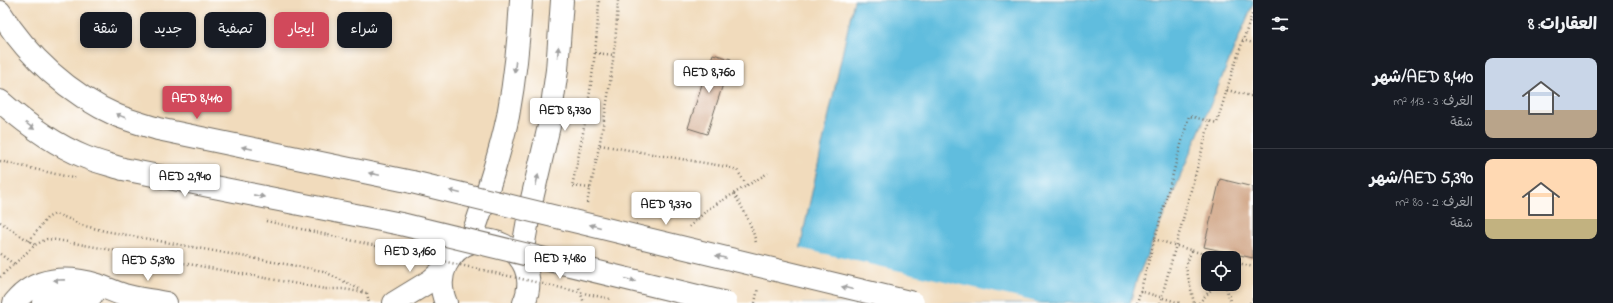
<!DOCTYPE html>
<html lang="ar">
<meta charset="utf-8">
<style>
:root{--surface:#171b24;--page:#20242c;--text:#f1f3f6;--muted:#9ea1a6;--line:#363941;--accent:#d1495b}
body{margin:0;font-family:"Indie Flower","Playpen Sans Arabic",sans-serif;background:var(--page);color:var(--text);direction:rtl;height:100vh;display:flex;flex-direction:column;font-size:15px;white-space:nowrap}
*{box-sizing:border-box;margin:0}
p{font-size:13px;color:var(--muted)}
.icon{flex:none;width:22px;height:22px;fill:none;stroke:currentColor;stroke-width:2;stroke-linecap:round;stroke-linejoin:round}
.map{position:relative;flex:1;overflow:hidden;direction:ltr}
.side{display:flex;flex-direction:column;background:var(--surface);width:360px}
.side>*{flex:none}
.top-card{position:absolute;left:12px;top:12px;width:380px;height:36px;direction:rtl;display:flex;gap:8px}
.tools{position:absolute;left:1201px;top:251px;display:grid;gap:8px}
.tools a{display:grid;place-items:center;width:40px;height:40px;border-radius:8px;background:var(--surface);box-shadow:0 2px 6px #0003;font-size:20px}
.price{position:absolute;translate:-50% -34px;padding:0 9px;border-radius:4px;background:#fff;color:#222;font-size:13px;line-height:26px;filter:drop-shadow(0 1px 2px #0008)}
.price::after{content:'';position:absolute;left:50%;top:24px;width:12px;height:9px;margin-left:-6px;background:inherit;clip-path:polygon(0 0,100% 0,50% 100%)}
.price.active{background:var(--accent);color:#fff}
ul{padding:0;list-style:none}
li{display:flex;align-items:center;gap:12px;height:100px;padding:0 16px}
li+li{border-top:1px solid var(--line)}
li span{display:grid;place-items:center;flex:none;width:112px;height:80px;border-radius:8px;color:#555}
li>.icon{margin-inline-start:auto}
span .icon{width:48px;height:48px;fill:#fffc;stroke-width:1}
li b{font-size:17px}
h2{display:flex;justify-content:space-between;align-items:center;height:48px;padding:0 16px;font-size:17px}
.chip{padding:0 14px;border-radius:8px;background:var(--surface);box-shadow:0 2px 6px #0003;font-size:14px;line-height:36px}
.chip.active{background:var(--accent);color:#fff}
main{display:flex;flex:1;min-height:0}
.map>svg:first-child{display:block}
</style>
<main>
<section class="side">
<h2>العقارات: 8<svg class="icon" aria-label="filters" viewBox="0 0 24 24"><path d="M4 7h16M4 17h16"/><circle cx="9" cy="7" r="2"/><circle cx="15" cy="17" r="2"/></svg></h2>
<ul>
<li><span style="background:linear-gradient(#c9d6e8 65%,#b9a48a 0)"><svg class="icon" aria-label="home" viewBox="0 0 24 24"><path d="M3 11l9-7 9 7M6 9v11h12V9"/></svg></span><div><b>AED 8,410/شهر</b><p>الغرف: 3 · 113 m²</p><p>شقة</p></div></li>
<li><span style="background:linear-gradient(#ffd9b3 75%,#c2b280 0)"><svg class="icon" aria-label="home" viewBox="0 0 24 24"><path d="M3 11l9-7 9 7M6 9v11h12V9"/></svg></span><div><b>AED 5,390/شهر</b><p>الغرف: 2 · 80 m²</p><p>شقة</p></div></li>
</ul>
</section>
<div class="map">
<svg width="1253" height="303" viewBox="0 0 1253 303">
<rect width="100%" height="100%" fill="#fff"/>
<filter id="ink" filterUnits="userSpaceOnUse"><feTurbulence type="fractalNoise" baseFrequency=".025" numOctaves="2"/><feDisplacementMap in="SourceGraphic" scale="8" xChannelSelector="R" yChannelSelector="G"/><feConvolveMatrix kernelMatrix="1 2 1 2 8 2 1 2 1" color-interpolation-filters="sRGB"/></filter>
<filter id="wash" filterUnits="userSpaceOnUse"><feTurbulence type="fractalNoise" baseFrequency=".012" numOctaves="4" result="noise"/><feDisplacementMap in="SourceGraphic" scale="16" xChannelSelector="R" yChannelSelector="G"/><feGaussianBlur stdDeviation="0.9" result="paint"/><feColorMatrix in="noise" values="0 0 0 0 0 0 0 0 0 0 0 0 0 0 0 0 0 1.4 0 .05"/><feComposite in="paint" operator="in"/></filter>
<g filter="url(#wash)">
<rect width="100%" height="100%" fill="#f1dbbc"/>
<!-- water -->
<path fill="#61bdde" stroke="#467484" d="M854,0H1253V4L1137,279L1130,303H791L804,229Z"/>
<!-- pier -->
<path fill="#f1dbbc" d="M799,248L1041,303H789Z"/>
<g id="blocks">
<!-- building -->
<g fill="#cfa281">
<path d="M713,54L731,59L707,134L688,128L703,81H704Z"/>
<path d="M1220,179L1253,187V258L1204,247Z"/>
</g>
</g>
</g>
<g filter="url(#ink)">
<use href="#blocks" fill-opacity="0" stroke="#70695e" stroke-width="1"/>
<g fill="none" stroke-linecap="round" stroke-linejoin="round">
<!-- minor casing -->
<g stroke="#70695e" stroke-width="24">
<g id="minor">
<path d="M0,12C27,56 70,95 118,116C131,121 145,125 158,129L412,182"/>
<path d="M0,101C25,123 53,144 85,157C97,162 111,165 123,169L401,224"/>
<path d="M470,242C485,200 499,159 508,116C515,78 519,39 521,0"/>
<path d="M521,259L531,203L549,126L557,70L562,0"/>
<path d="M14,303C35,276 68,276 98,285C106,288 115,292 124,295C137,299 152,300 166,303"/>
<path d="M43,303C58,293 76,293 92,295"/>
<path d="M394,303L430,281L444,269"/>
<path d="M446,303C441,291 440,277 446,265C472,214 547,250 524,303"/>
</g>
</g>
<!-- path -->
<g stroke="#70695e" stroke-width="2.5" stroke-dasharray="1 3" stroke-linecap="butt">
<path d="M1242,40L1253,43"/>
<path d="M595,53L614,55"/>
<path d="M1227,90L1251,96L1253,91"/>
<path d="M600,145L728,167L737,170L747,186"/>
<path d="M0,161L77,179"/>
<path d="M590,188L572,186C586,124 596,63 599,0"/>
<path d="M734,194C744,210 752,225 756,243"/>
<path d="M587,203C602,136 615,69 618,0"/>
<path d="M266,221L394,250"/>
<path d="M0,222L35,245"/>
<path d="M689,227L708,209L768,173"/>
<path d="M1154,239L1217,258"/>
<path d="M29,241L47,218L55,214L67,218L81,225L105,231L323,271L365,292"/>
<path d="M1191,251L1186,267L1194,303"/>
<path d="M0,254L14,264"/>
<path d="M1234,262L1253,267"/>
<path d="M0,277L35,245L47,239L57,240L325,289H343L367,293"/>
<path d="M1225,284L1231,303"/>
<path d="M579,288L584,303"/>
<path d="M1140,291L1180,303"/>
<path d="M367,293L369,303"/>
<path d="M755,303L758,288"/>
<path d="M1137,303L1189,116L1217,123L1233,69L1253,12"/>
<path d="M1160,303L1210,121"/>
<path d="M1199,303L1216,284"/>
<path d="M1250,303L1253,299"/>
</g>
<!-- minor -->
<use href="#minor" stroke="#fff" stroke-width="22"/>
<!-- minor-bridge casing -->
<g stroke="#70695e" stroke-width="24" stroke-linecap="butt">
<g id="minor-bridge">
<path d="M412,182L913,303"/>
<path d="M401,224L726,303"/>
</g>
</g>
<!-- path-bridge -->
<path stroke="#70695e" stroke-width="2.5" stroke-dasharray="1 3" stroke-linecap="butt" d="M394,250L610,299"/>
<!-- minor-bridge -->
<use href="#minor-bridge" stroke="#fff" stroke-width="22"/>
</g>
<!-- one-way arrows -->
<defs><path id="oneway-solid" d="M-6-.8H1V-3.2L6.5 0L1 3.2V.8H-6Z"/></defs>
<g fill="#a0a0a0">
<use href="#oneway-solid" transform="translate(558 52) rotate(-85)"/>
<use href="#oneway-solid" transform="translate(515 67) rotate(97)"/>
<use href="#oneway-solid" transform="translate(121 116) rotate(-158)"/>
<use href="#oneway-solid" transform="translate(30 126) rotate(37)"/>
<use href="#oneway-solid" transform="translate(247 148) rotate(-168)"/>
<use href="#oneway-solid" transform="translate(374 174) rotate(-168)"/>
<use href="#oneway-solid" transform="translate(537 180) rotate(-77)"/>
<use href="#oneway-solid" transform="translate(455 192) rotate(-166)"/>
<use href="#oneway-solid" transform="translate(259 196) rotate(11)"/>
<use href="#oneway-solid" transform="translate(595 226) rotate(-166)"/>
<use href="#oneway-solid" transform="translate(721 257) rotate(-166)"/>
<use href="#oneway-solid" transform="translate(59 280) rotate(179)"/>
<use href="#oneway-solid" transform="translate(630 280) rotate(14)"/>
<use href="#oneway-solid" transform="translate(847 288) rotate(-166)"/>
</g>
</g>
</svg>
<div class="tools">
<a><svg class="icon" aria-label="locate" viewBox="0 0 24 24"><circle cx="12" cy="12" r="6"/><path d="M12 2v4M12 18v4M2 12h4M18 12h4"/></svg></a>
</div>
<b class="price" style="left:709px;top:94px">AED 8,760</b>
<b class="price active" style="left:197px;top:120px">AED 8,410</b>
<b class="price" style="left:565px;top:132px">AED 8,730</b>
<b class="price" style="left:185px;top:198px">AED 2,940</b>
<b class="price" style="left:666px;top:226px">AED 9,370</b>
<b class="price" style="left:410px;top:273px">AED 3,160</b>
<b class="price" style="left:560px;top:280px">AED 7,480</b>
<b class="price" style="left:148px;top:282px">AED 5,390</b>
<div class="top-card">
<a class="chip">شراء</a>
<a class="chip active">إيجار</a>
<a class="chip">تصفية</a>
<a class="chip">جديد</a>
<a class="chip">شقة</a>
</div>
</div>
</main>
